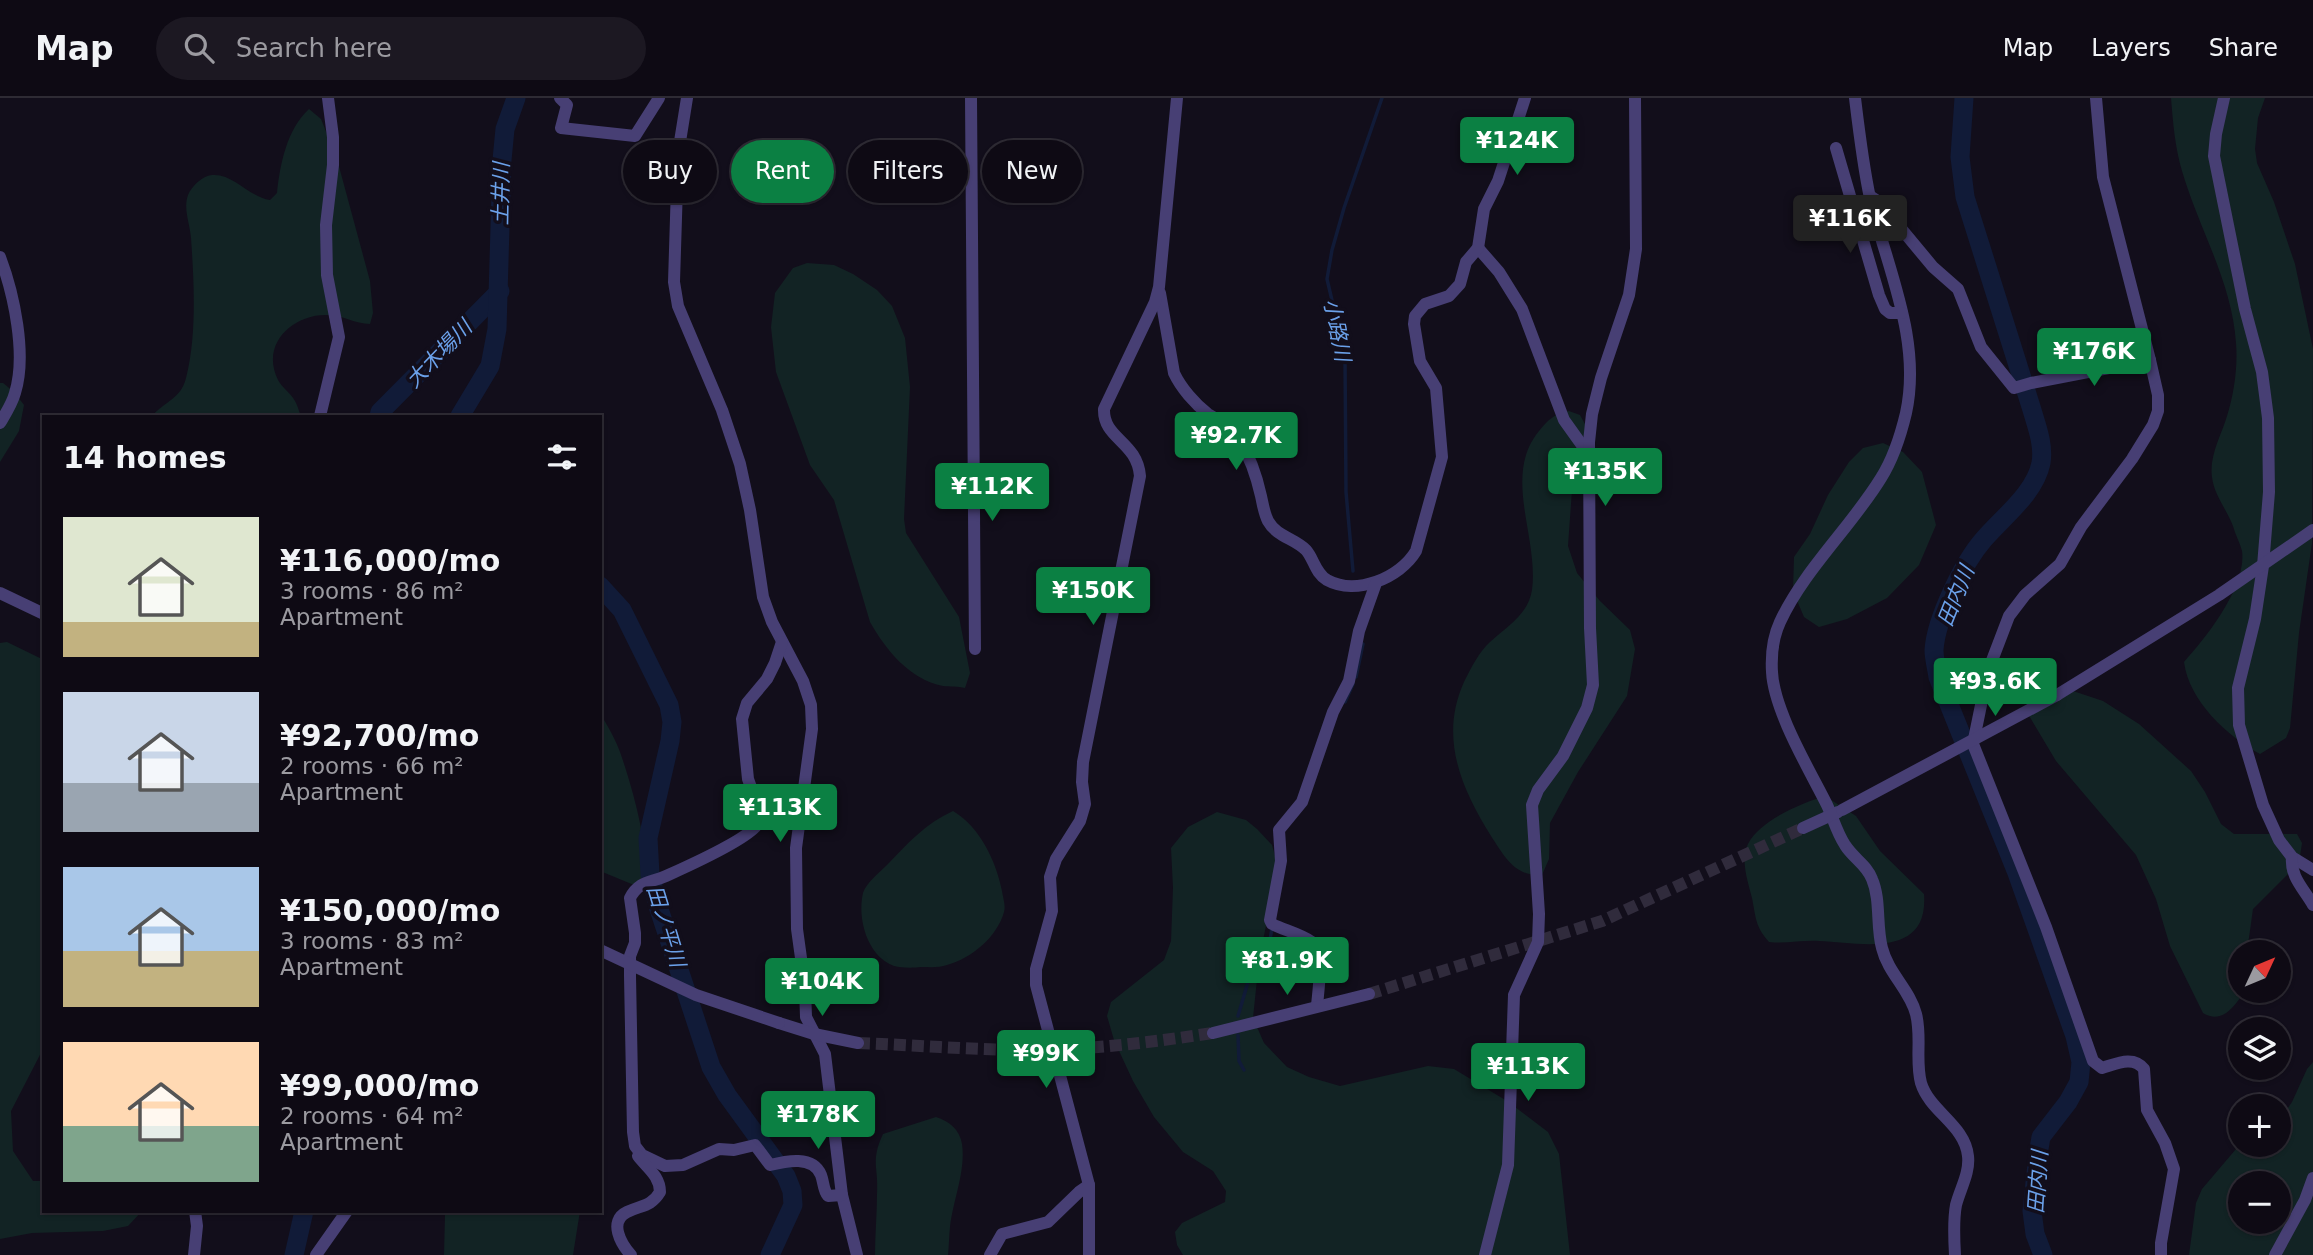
<!DOCTYPE html>
<meta charset="utf-8">
<style>
:root{--surface:#0e0a14;--page:#1c1822;--text:#f1f3f6;--muted:#9b9aa0;--line:#2e2b34;--accent:#0b8043}
body{margin:0;font-family:"DejaVu Sans","Noto Sans JP",sans-serif;background:var(--page);color:var(--text);height:100vh;display:flex;flex-direction:column;font-size:26px;white-space:nowrap}
*{box-sizing:border-box;margin:0}
p{font-size:23px;color:var(--muted)}
.icon{flex:none;width:38px;height:38px;fill:none;stroke:currentColor;stroke-width:2;stroke-linecap:round;stroke-linejoin:round}
.map{position:relative;flex:1;overflow:hidden}
.drawer{position:absolute;left:42px;top:317px;width:560px;height:798px;display:flex;flex-direction:column;background:var(--surface);border-radius:0px;box-shadow:0 2px 5px #0004,0 0 0 2px var(--line)}
.drawer>*{flex:none}
.banner{position:absolute;left:623px;top:42px;width:665px;height:63px;display:flex;gap:14px}
.needle{width:46px;rotate:46deg}
.fabs{position:absolute;left:2228px;top:842px;display:grid;gap:14px}
.fabs a{display:grid;place-items:center;width:63px;height:63px;border-radius:50%;background:var(--surface);box-shadow:0 2px 5px #0004,0 0 0 2px var(--line);font-size:35px}
.price{position:absolute;translate:-50% -60px;padding:0 16px;border-radius:7px;background:var(--accent);color:#fff;font-size:23px;line-height:46px;filter:drop-shadow(0 2px 4px #0008)}
.price::after{content:'';position:absolute;left:50%;top:42px;width:21px;height:16px;margin-left:-10px;background:inherit;clip-path:polygon(0 0,100% 0,50% 100%)}
.price.current{background:#222;color:#fff}
ul{padding:0;list-style:none}
li{display:flex;align-items:center;gap:21px;height:175px;padding:0 21px}
li span{display:grid;place-items:center;flex:none;width:196px;height:140px;border-radius:0px;color:#555}
li>.icon{margin-inline-start:auto}
span .icon{width:84px;height:84px;fill:#fffc;stroke-width:1}
li b{font-size:30px}
h2{display:flex;justify-content:space-between;align-items:center;height:84px;padding:0 21px;font-size:30px}
.tag{padding:0 24px;border-radius:32px;background:var(--surface);box-shadow:0 2px 5px #0004,0 0 0 2px var(--line);font-size:24px;line-height:63px}
.tag.current{background:var(--accent);color:#fff}
header{display:flex;align-items:center;gap:42px;box-sizing:border-box;height:98px;padding:0 35px;background:var(--surface);border-bottom:2px solid var(--line)}
header strong{font-size:33px}
nav{display:flex;gap:38px;margin-inline-start:auto;font-size:24px}
.search{width:490px;height:63px;background:var(--page);display:flex;align-items:center;gap:18px;box-sizing:border-box;padding:0 24px;border-radius:38px;color:var(--muted);font-size:26px}
.map>svg:first-child{display:block}
</style>
<header>
<strong>Map</strong>
<div class="search"><svg class="icon" aria-label="search" viewBox="0 0 24 24"><circle cx="10" cy="10" r="6"/><path d="M15 15l6 6"/></svg>Search here</div>
<nav><a>Map</a><a>Layers</a><a>Share</a></nav>
</header>
<div class="map">
<svg width="2313" height="1157" viewBox="0 0 2313 1157">
<rect width="100%" height="100%" fill="#120e1b"/>
<!-- green -->
<g fill="#122324" fill-rule="evenodd">
<path d="M2171,0H2265L2258,20L2255,51L2257,65L2274,104L2295,166L2313,251L2312,445L2299,535L2290,630L2286,640L2260,656C2227,638 2189,603 2184,564C2206,540 2247,488 2242,453C2240,445 2235,436 2233,428C2227,412 2214,397 2212,379C2209,358 2221,338 2227,318C2234,296 2238,268 2236,245C2232,184 2199,131 2182,73C2175,49 2173,25 2171,0Z"/>
<path d="M309,11L321,21L337,61L370,183L373,215L370,226C355,226 343,217 327,217C293,216 260,246 278,282C282,290 291,295 295,303C298,308 299,314 301,318H152C165,303 181,301 186,280C197,238 194,183 191,140C190,126 183,111 188,97C192,88 202,78 212,77C233,75 249,99 270,102L277,95C280,66 287,31 309,11Z"/>
<path d="M807,165L834,167L853,176L877,192L892,208L905,240L910,289L904,421L906,435L959,519L970,575L965,590C958,588 950,589 943,588C909,581 886,552 870,524L834,402L810,367L776,274L771,229L775,195L793,170Z"/>
<path d="M0,285H3L14,294L24,307L19,333L0,364Z"/>
<path d="M1569,313L1580,317L1586,328L1572,392L1568,448L1577,475L1600,503L1630,532L1635,551L1627,598L1578,674L1550,725L1549,761L1542,777C1515,779 1504,758 1491,738C1461,690 1439,639 1464,584C1471,570 1479,554 1490,544C1507,528 1528,517 1532,492C1539,439 1502,378 1539,333C1548,322 1555,315 1569,313Z"/>
<path d="M1883,345L1903,354L1922,374L1936,427L1919,467L1887,500L1847,521L1819,529L1804,519L1793,493L1794,459L1810,436L1828,397L1849,364L1863,350Z"/>
<path d="M7,544L44,562V949L11,1013L13,1053L33,1083H44V1113H142L128,1128L103,1133L32,1135L0,1141V545Z"/>
<path d="M2064,590L2103,603L2139,626L2191,673L2205,694L2221,726L2234,736H2297L2302,745L2299,765L2253,811L2247,854H2240V892L2245,893C2235,907 2223,927 2203,915L2170,848L2156,801L2136,757L2056,663L2028,616C2036,599 2046,595 2064,590Z"/>
<path d="M600,615C607,627 615,640 620,654C632,688 650,751 645,787H634L600,773Z"/>
<path d="M1825,698L1856,718L1880,753L1924,796C1929,861 1861,845 1819,843C1802,842 1786,846 1769,844C1755,828 1756,820 1752,800C1748,784 1740,762 1748,746C1760,722 1802,705 1825,698Z"/>
<path d="M953,713C980,729 996,763 1002,793C1003,800 1006,808 1004,814C997,839 972,860 947,867C939,870 929,869 921,869C913,870 902,870 894,868C867,858 857,820 863,795C866,785 880,774 887,767C907,746 926,725 953,713Z"/>
<path d="M1217,714L1246,722L1257,731L1272,747L1278,769L1259,862L1253,920L1264,945L1287,969L1309,979L1340,988L1428,968L1454,971L1507,1003L1548,1034L1559,1056L1570,1157H1183L1177,1147L1175,1134L1182,1125L1225,1104L1226,1093L1213,1073L1183,1054L1154,1019L1133,983L1114,942L1107,918L1111,904L1164,862L1171,843L1173,790L1171,750L1188,729Z"/>
<path d="M2313,964V1157H2189L2196,1105L2202,1091L2236,1051L2244,1047L2278,1046L2279,1023L2292,1004L2307,971ZM2240,1085H2278V1124H2240Z"/>
<path d="M936,1019C949,1023 960,1032 962,1046C966,1073 953,1102 950,1129C949,1138 949,1148 948,1157H875C875,1136 877,1116 877,1096C879,1069 870,1064 883,1036Z"/>
<path d="M447,1113H580L573,1157H444L445,1117Z"/>
</g>
<g fill="none" stroke-linecap="round" stroke-linejoin="round">
<!-- stream -->
<g stroke="#111b38" stroke-width="3.5">
<path d="M1353,473L1346,394L1345,258L1327,181L1332,152L1344,110L1382,0"/>
<path d="M1356,579L1363,546"/>
<path d="M1345,604L1353,586"/>
<path d="M1238,918L1248,884L1270,842L1272,830"/>
<path d="M1238,937L1239,963L1244,972"/>
</g>
<!-- river -->
<g stroke="#111b38" stroke-width="19">
<path d="M1964,0L1960,59L1965,99L2032,312C2037,329 2044,347 2041,365C2035,395 2004,418 1984,441C1963,465 1936,521 1934,552C1934,561 1937,571 1938,579L2017,775L2075,938L2081,964L2079,984L2068,1004L2041,1039L2038,1057L2032,1113L2035,1136L2043,1157"/>
<path d="M379,318L380,314L500,193"/>
<path d="M460,318L490,268L497,231L502,62L505,31L516,0"/>
<path d="M600,488L622,512L669,607L672,624L670,643L648,740L650,776L658,808L711,969L727,997L786,1078L792,1093L793,1107L770,1157"/>
<path d="M294,1157L304,1113"/>
</g>
<!-- minor-tunnel -->
<g stroke="#302b3c" stroke-width="12" stroke-dasharray="12 6" stroke-linecap="butt">
<path d="M1369,896L1602,823L1803,730"/>
<path d="M858,945C915,947 973,952 1030,952C1092,952 1152,944 1213,935"/>
</g>
<!-- minor -->
<g stroke="#473f74" stroke-width="12">
<path d="M560,0L567,7L561,30L635,38L659,0"/>
<path d="M687,0L678,56L674,184L678,208L722,312L740,366L750,412L763,499L772,524L803,583L811,607L812,631L796,750L797,831L805,889L806,919L825,956L842,1097L857,1157"/>
<path d="M971,0L975,551"/>
<path d="M1855,0C1859,33 1863,67 1870,100C1887,170 1922,242 1906,315C1901,336 1893,361 1881,380C1851,429 1804,472 1780,524C1773,539 1771,557 1772,574C1774,613 1809,671 1827,707C1833,720 1837,735 1845,747C1853,760 1867,767 1872,781C1881,802 1876,828 1882,850C1888,875 1910,892 1916,916C1922,939 1915,962 1921,985C1930,1014 1965,1027 1968,1058C1970,1075 1960,1091 1956,1107C1953,1123 1954,1140 1955,1157"/>
<path d="M2096,0L2103,79L2150,262L2158,297V313L2153,327L2132,361L2081,429L2060,466L2025,497L2009,518L1988,573L1973,646L2046,829L2093,963L2102,970C2116,966 2133,957 2144,971L2147,1012L2165,1045L2174,1071L2161,1145V1157"/>
<path d="M2224,0L2216,36L2214,58L2245,211L2262,274L2268,320L2269,394L2263,468L2255,521L2238,590L2239,627L2263,707L2279,742L2292,759L2313,772"/>
<path d="M1836,50L1879,197L1885,211L1890,215H1902"/>
<path d="M1870,98L1879,104L1933,169L1958,191L1981,249L2014,290L2031,285L2150,262"/>
<path d="M1478,150L1499,174L1522,211L1564,322L1589,357"/>
<path d="M0,159C14,196 27,257 15,295C12,306 6,315 0,325"/>
<path d="M1160,195L1174,275C1181,290 1195,306 1208,316C1221,324 1232,330 1240,343C1250,359 1257,380 1261,398C1263,407 1264,415 1268,423C1277,439 1294,440 1306,452C1314,461 1315,475 1327,482C1356,498 1400,480 1416,453L1442,359L1436,290L1420,263L1414,226L1415,218L1425,206L1449,198L1460,186L1466,164L1478,150L1484,111L1498,83L1525,0"/>
<path d="M320,318L339,239L327,177L326,127L333,67V39L328,0"/>
<path d="M0,495L44,516"/>
<path d="M782,544L775,565L767,581L747,605L742,621L748,681L757,706V727C745,743 686,769 666,778C650,785 639,783 630,800L635,835V845L630,858V878L633,1034L635,1048L642,1057L665,1068L683,1067L719,1051L734,1052L755,1047L770,1067C786,1063 813,1057 821,1077C824,1085 823,1092 828,1098L842,1097"/>
<path d="M2057,597L2219,497L2313,432"/>
<path d="M1803,730L1838,714"/>
<path d="M2292,759C2290,779 2304,791 2313,807"/>
<path d="M1317,908C1318,893 1325,854 1312,844C1301,836 1284,832 1272,826L1270,822L1281,763L1279,732L1302,704L1333,614L1349,583L1359,533L1376,485"/>
<path d="M779,925L814,936L858,945"/>
<path d="M1213,935L1369,896"/>
<path d="M194,1157L197,1128L195,1113"/>
<path d="M316,1157L347,1113"/>
<path d="M631,1157C621,1146 608,1123 627,1114C641,1107 651,1109 660,1094C660,1078 647,1070 638,1058"/>
<path d="M990,1157L1002,1136L1048,1124L1079,1094L1089,1087"/>
<path d="M1089,1157V1087L1036,887V871L1052,813L1050,779L1056,761L1080,723L1085,706L1082,684L1083,664L1140,378C1137,343 1103,341 1104,311L1155,204L1159,189L1177,0"/>
<path d="M1485,1157L1508,1067L1514,897L1538,844L1539,816L1532,707L1538,692L1563,658L1587,610L1593,587L1590,530L1589,344L1592,316L1601,280L1629,197L1636,151L1635,0"/>
<path d="M2275,1157L2305,1102L2313,1080"/>
</g>
<!-- minor-bridge -->
<g stroke="#473f74" stroke-width="12">
<path d="M1842,712L2057,597"/>
<path d="M600,852L696,897L779,925"/>
</g>
</g>
<g text-anchor="middle" stroke-width="7" stroke-linejoin="round" paint-order="stroke">
<!-- water labels -->
<g font-size="21" font-style="italic" fill="#6ba1ea" stroke="#120e1b">
<text transform="translate(501 96) rotate(-89)" y="7">土井川</text>
<text transform="translate(1337 232) rotate(79)" y="7">小路川</text>
<text transform="translate(439 256) rotate(-46)" y="7">大木場川</text>
<text transform="translate(1956 498) rotate(-68)" y="7">田内川</text>
<text transform="translate(666 828) rotate(73)" y="7">田ノ平川</text>
<text transform="translate(2038 1084) rotate(-86)" y="7">田内川</text>
</g>
</g>
</svg>
<div class="fabs">
<a><svg class="needle" viewBox="-14 -14 28 28"><path d="M0-13l5 13h-10z" fill="#e53935"/><path d="M0 13l5-13h-10z" fill="#9b9aa0"/></svg></a>
<a><svg class="icon" aria-label="layers" viewBox="0 0 24 24"><path d="M12 4l9 5-9 5-9-5zM3 14l9 5 9-5"/></svg></a>
<a>+</a>
<a>−</a>
</div>
<b class="price" style="left:1517px;top:79px">¥124K</b>
<b class="price current" style="left:1850px;top:157px">¥116K</b>
<b class="price" style="left:2094px;top:290px">¥176K</b>
<b class="price" style="left:1236px;top:374px">¥92.7K</b>
<b class="price" style="left:1605px;top:410px">¥135K</b>
<b class="price" style="left:992px;top:425px">¥112K</b>
<b class="price" style="left:1093px;top:529px">¥150K</b>
<b class="price" style="left:1995px;top:620px">¥93.6K</b>
<b class="price" style="left:780px;top:746px">¥113K</b>
<b class="price" style="left:1287px;top:899px">¥81.9K</b>
<b class="price" style="left:822px;top:920px">¥104K</b>
<b class="price" style="left:1046px;top:992px">¥99K</b>
<b class="price" style="left:1528px;top:1005px">¥113K</b>
<b class="price" style="left:818px;top:1053px">¥178K</b>
<div class="banner">
<a class="tag">Buy</a>
<a class="tag current">Rent</a>
<a class="tag">Filters</a>
<a class="tag">New</a>
</div>
<section class="drawer">
<h2>14 homes<svg class="icon" aria-label="filters" viewBox="0 0 24 24"><path d="M4 7h16M4 17h16"/><circle cx="9" cy="7" r="2"/><circle cx="15" cy="17" r="2"/></svg></h2>
<ul>
<li><span style="background:linear-gradient(#dfe7d0 75%,#c2b280 0)"><svg class="icon" aria-label="home" viewBox="0 0 24 24"><path d="M3 11l9-7 9 7M6 9v11h12V9"/></svg></span><div><b>¥116,000/mo</b><p>3 rooms · 86 m²</p><p>Apartment</p></div></li>
<li><span style="background:linear-gradient(#c9d6e8 65%,#9aa5b1 0)"><svg class="icon" aria-label="home" viewBox="0 0 24 24"><path d="M3 11l9-7 9 7M6 9v11h12V9"/></svg></span><div><b>¥92,700/mo</b><p>2 rooms · 66 m²</p><p>Apartment</p></div></li>
<li><span style="background:linear-gradient(#a9c7e8 60%,#c2b280 0)"><svg class="icon" aria-label="home" viewBox="0 0 24 24"><path d="M3 11l9-7 9 7M6 9v11h12V9"/></svg></span><div><b>¥150,000/mo</b><p>3 rooms · 83 m²</p><p>Apartment</p></div></li>
<li><span style="background:linear-gradient(#ffd9b3 60%,#7fa58c 0)"><svg class="icon" aria-label="home" viewBox="0 0 24 24"><path d="M3 11l9-7 9 7M6 9v11h12V9"/></svg></span><div><b>¥99,000/mo</b><p>2 rooms · 64 m²</p><p>Apartment</p></div></li>
</ul>
</section>
</div>
